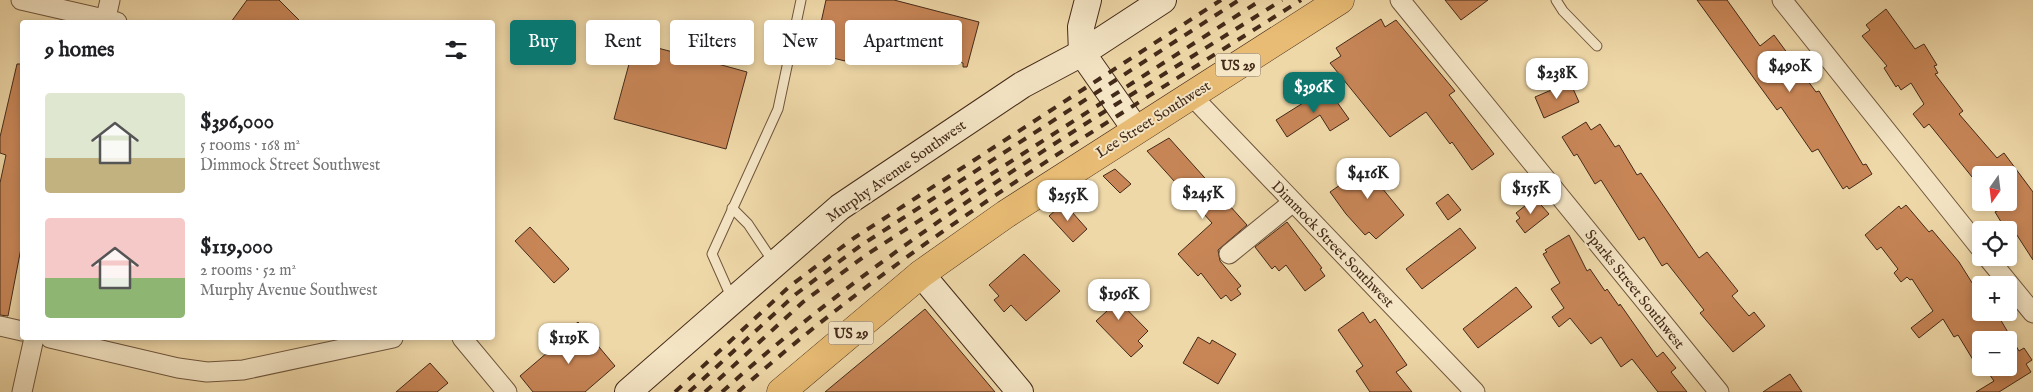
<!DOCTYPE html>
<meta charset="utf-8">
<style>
:root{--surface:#fff;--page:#f6f6f6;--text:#202124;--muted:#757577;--accent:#0f766e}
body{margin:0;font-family:"IM FELL English",serif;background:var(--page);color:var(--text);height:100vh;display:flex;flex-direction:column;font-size:19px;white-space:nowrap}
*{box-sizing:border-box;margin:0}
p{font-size:16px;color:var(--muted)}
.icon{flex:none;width:28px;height:28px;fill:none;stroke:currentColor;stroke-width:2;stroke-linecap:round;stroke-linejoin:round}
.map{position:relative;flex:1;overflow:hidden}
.panel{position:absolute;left:20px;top:20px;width:475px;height:320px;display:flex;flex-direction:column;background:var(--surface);border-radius:5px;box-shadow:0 2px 8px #0003}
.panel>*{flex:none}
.banner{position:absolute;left:510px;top:20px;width:475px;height:45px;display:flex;gap:10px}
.needle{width:32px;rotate:194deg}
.buttons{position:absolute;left:1972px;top:166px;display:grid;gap:10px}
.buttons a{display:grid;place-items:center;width:45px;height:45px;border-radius:5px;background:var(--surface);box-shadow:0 2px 8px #0003;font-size:25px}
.price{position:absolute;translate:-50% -42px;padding:0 11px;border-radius:10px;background:#fff;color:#222;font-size:16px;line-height:32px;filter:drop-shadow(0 1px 2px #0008)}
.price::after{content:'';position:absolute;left:50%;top:30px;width:15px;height:11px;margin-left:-8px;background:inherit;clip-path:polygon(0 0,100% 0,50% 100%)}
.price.current{background:var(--accent);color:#fff}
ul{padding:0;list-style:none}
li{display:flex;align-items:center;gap:15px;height:125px;padding:0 25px}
li span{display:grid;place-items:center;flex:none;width:140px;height:100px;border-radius:5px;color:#555}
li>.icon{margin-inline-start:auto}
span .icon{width:60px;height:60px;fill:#fffc;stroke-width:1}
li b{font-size:21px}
h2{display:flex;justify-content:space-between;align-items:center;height:60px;padding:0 25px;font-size:21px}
.tag{padding:0 18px;border-radius:5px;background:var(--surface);box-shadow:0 2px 8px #0003;font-size:18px;line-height:45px}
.tag.current{background:var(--accent);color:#fff}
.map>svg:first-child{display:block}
</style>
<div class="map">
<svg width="2033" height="392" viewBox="0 0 2033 392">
<rect width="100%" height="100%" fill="#efd8a8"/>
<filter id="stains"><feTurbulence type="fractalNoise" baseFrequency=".004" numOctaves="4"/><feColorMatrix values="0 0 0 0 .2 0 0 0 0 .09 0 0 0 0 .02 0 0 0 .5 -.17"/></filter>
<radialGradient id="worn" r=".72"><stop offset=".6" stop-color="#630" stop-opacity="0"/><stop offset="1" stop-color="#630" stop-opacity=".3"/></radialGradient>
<!-- building -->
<g fill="#c88657" stroke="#442a19">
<path d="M247,0H279L301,22H231Z"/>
<path d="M826,0H894L979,22L967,67H963V63L862,37L857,56L847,54L845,61L821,55L828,29L820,27Z"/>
<path d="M1445,0H1488L1461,20Z"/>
<path d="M1697,0H1727L1760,46L1774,35L1816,92L1819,91L1863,165L1866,164L1872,174L1849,189L1847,186L1843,189L1818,149L1812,152L1781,107L1777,110Z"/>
<path d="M1886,9L1915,49L1924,44L1937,65L1934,66L1938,73L1935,74L1963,111L1959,114L1997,158L2004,153L2033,192V260L2013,229L2011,227L2006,230L1995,212L1999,210L1996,207L2003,202H2009V175H1981V188L1929,124L1924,128L1913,114L1924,104L1911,83L1901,90L1898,85L1896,87L1884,68L1887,66L1862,36L1870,30L1866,25Z"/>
<path d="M1381,19L1385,27L1396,20L1455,91L1449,95L1494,154L1472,170L1452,142L1450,144L1426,112L1390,137L1330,63L1341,56L1336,48Z"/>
<path d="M635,42L707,61L708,55L720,58L718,64L747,72L726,149L614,119Z"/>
<path d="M17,64H22V243L8,316L0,315V183L6,155L0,153V137Z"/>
<path d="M1570,82L1579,102L1544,118L1535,97Z"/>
<path d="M1327,88L1349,119L1330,131L1320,115L1287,137L1276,120Z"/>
<path d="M1586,122L1591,130L1600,124L1615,147L1619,145L1637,175L1641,173L1699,258L1707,252L1738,291L1732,296L1749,316L1754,312L1765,326L1733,352L1700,313L1704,310L1667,263L1662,266L1644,237L1639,240L1601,180L1595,184L1577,154L1574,156L1562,137Z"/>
<path d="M1169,138L1247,225L1218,250L1220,261L1241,286L1237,289L1241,294L1231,301L1226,295L1221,299L1201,273L1198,276L1178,254L1212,223L1147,151Z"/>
<path d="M1377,159L1392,180L1382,188L1404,215L1376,239L1369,232L1365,235L1346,214L1330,192Z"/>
<path d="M1115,169L1131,184L1120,193L1103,176Z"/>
<path d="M1448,194L1461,210L1448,220L1436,203Z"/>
<path d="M1535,198L1549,214L1525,233L1516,221L1520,218L1516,213Z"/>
<path d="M1064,203L1087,229L1073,242L1049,216Z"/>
<path d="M1906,205L1929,232L1932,230L1959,262L1981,297V312H1996L2019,351L2024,348L2032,360L2026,364L2031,372L1999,392H1976L1994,381L1985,368H2009V340H1981V373L1958,335L1954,337L1943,319L1919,338L1911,328L1933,311L1912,279L1910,280L1907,277L1901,282L1894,273L1898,269L1881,247L1877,250L1865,235L1899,206L1901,209Z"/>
<path d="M1287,222L1322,268L1320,269L1325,276L1305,291L1286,265L1279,271L1275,266L1272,269L1255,247Z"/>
<path d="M530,227L569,269L554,283L515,241Z"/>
<path d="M1460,228L1476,248L1422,289L1406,269Z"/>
<path d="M1569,235L1587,271L1590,269L1605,291L1607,289L1619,306L1620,304L1657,357L1663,352L1676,368L1671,372L1687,392H1658L1632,359L1621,367L1601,337L1591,344L1570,318L1559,327L1552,317L1564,308L1551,289L1560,283L1543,254L1547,252L1545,250Z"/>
<path d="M1024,254L1060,291L1026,321L1011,305L1004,312L994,300L999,296L989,285Z"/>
<path d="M1100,282L1148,331L1138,341L1143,346L1131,357L1096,321L1107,311L1089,292Z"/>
<path d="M1516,287L1532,307L1478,348L1463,329Z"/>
<path d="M925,309L995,392H825Z"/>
<path d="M1363,312L1370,323L1375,319L1407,365L1396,372L1412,392H1370L1356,371L1363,366L1338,330Z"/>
<path d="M578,322L615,366L585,392H533L520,376L548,352L545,349Z"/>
<path d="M1198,337L1210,344L1212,340L1236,354L1218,384L1183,363Z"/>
<path d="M430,363L448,383L437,392H396Z"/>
<path d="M1790,374L1802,392H1763Z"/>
</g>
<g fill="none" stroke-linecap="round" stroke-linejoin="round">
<!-- lane casing -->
<g stroke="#6f563d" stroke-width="11">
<g id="lane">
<path d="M1556,0L1563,11L1597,46"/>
<path d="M732,208L748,224L774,263"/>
<path d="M732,299L712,254L778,109L801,0"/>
</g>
</g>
<!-- street casing -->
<g stroke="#6f563d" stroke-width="21">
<g id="street">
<path d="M21,0L117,22"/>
<path d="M1400,0L1719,392"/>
<path d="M1782,0L1981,249"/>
<path d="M105,22L110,0"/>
<path d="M1191,95L1475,392"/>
<path d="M1229,254L1293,202"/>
<path d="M1988,258L2033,313"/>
<path d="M0,326L22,331"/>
<path d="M50,338L178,368L207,372L243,370L393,338"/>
<path d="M462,338L507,392"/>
<path d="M22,392L34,338"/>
</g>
</g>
<!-- secondary casing -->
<g stroke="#442a19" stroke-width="28">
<g id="secondary">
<path d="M1088,0L1081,27L1082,53L1136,130"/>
<path d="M921,274L1020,392"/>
<path d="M628,392L840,207L1022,85L1082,53L1163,0"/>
</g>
</g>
<!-- primary casing -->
<g stroke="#442a19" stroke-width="29">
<path id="primary" d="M781,392L921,274L1006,214L1340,0"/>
</g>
<!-- lane -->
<use href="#lane" stroke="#f5e6c6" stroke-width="9"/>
<!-- street -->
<use href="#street" stroke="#f5e6c6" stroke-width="19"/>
<!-- secondary -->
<use href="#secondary" stroke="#f5e6c6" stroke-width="26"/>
<!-- primary -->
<use href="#primary" stroke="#e8bc74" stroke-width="28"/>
<!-- rail -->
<g stroke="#442a19" stroke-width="4" stroke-dasharray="9 9" stroke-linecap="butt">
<path d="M675,392L790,286L854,238L1221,0"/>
<path d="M689,392L796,294L860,246L1239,0"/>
<path d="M705,392L803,302L866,255L1261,0"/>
<path d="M722,392C892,238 1089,122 1282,0"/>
<path d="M738,392C909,239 1108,123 1301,0"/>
</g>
</g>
<g text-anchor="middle" stroke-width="4" stroke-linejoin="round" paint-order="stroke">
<!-- shield labels -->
<g fill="#f5e6c6" stroke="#79624d" stroke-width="1">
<rect x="1215.5" y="53.5" width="45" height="23" rx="4"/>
<rect x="828.5" y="321.5" width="45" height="23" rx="4"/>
</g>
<g font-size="14" font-weight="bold" fill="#442a19">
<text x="1238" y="70">US 29</text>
<text x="851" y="338">US 29</text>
</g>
<!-- street labels -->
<g font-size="15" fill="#442a19" stroke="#f5e6c6">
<text transform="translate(1153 119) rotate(-32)" y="5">Lee Street Southwest</text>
<text transform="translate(896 171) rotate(-35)" y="5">Murphy Avenue Southwest</text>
<text transform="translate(1333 244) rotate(46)" y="5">Dimmock Street Southwest</text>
<text transform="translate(1635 289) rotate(51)" y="5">Sparks Street Southwest</text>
</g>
</g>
<rect width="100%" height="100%" filter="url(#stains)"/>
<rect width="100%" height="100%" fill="url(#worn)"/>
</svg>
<div class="buttons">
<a><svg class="needle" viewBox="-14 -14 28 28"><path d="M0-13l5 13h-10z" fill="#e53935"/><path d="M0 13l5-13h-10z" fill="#757577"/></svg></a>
<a><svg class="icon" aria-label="locate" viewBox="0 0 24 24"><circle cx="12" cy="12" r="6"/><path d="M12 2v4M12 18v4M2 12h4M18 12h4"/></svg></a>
<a>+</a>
<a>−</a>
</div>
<b class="price" style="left:1790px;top:93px">$490K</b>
<b class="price" style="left:1557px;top:100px">$238K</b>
<b class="price current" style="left:1314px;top:114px">$396K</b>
<b class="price" style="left:1368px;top:200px">$416K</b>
<b class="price" style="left:1531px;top:215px">$155K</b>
<b class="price" style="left:1203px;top:220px">$245K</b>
<b class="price" style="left:1068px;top:222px">$255K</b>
<b class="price" style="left:1119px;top:321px">$196K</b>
<b class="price" style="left:569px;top:365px">$119K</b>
<div class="banner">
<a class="tag current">Buy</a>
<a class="tag">Rent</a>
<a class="tag">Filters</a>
<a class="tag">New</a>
<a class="tag">Apartment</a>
</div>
<section class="panel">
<h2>9 homes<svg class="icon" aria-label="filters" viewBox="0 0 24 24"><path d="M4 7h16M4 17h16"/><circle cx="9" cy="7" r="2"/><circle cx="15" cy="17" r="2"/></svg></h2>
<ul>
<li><span style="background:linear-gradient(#dfe7d0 65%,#c2b280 0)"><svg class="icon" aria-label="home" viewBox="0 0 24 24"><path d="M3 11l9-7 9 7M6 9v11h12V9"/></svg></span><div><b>$396,000</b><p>5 rooms · 168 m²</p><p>Dimmock Street Southwest</p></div></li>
<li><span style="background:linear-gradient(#f6c9c9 60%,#8fb573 0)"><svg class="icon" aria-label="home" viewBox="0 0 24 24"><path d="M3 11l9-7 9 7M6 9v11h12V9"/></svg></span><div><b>$119,000</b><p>2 rooms · 52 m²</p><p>Murphy Avenue Southwest</p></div></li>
</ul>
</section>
</div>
